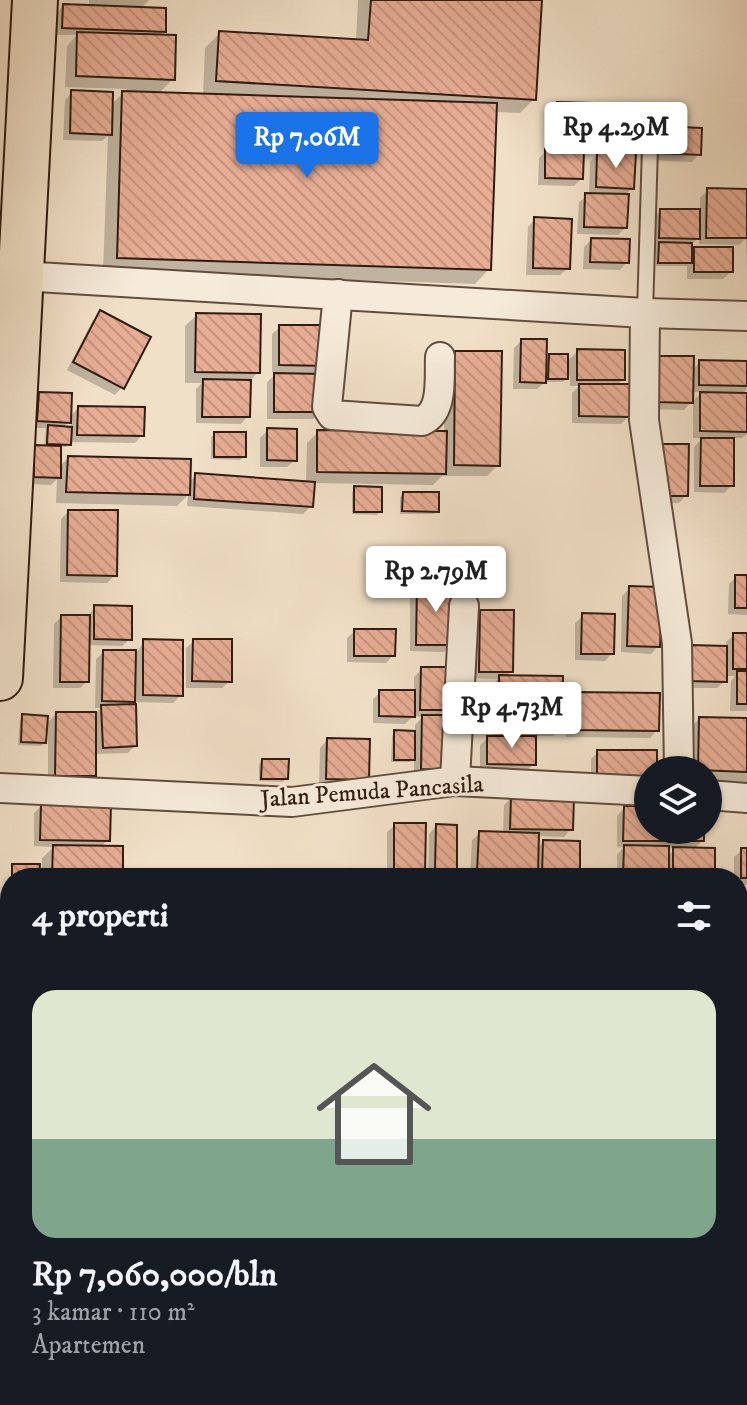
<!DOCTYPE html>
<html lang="id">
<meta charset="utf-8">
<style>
:root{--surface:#171b24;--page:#242831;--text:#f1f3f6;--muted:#9ea1a6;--line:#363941;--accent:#1a73e8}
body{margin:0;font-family:"IM FELL DW Pica",serif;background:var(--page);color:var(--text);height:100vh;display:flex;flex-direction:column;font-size:30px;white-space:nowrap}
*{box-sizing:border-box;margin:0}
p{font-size:26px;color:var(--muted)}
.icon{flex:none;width:44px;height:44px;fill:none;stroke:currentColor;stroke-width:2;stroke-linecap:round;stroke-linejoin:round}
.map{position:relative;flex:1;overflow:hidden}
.sheet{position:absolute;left:0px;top:868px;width:748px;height:538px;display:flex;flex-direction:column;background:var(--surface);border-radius:32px 32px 0 0;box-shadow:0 2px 6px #0004}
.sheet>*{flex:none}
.buttons{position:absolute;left:634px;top:756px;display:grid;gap:16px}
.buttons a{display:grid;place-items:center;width:88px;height:88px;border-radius:50%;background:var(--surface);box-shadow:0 2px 6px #0004;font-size:40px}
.price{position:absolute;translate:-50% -68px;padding:0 18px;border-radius:8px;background:#fff;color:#222;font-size:26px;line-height:52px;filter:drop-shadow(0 2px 4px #0008)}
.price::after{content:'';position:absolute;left:50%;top:48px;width:24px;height:18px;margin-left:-12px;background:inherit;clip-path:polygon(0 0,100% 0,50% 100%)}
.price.selected{background:var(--accent);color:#fff}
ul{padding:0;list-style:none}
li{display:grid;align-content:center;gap:16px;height:424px;padding:0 32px}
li+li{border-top:2px solid var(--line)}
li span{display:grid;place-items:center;height:248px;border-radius:24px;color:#555}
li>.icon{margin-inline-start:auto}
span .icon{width:144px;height:144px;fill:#fffc;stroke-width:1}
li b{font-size:34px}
h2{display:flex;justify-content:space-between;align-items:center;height:96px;padding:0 32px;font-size:34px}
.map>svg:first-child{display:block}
</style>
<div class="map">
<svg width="747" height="1405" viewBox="0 0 747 1405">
<defs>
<pattern id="building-back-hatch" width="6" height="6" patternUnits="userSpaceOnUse" patternTransform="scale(2)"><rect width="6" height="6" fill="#e7ad95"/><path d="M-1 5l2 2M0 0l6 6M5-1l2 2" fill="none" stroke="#c7947f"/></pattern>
</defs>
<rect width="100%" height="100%" fill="#f1e0c8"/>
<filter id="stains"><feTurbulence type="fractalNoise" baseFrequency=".0025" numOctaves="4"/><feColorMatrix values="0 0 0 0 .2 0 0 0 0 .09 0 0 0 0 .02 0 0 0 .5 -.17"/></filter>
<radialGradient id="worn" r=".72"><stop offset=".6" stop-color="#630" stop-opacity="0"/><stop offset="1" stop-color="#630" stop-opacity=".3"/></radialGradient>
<!-- shadow -->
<g fill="#0003" fill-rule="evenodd">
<path d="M89,0H149L140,9L164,31L158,37L173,79L158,94L203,95L205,48L220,33L356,41L358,0H540L534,99L520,113L494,112L489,269L475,284L103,272L108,136L102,141L63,140L65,100L72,92L111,105L127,89L65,87L67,46L77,35H55L56,14L63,6L89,7Z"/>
<path d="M557,104L588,132L581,140L549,139L550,111Z"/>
<path d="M658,128L699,154L692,162L650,160L651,136Z"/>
<path d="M546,151L581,179L574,186L538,185L539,158Z"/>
<path d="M598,154L632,188L627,193L625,228L618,235L577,234L579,202L589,195L590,162Z"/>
<path d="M708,190L747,191V271L746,238L739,245L699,244V237L690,246V254L695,249L731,272L723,279H687V266H656V245H652L653,218L660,211H700V198Z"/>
<path d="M535,219L568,268L560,275H526L528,227Z"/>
<path d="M591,240L627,262L620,270L583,269L584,247Z"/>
<path d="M101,313L122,387L115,395L67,370L93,320Z"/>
<path d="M197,315L258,372L249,382L248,416L241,424L196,423V389L202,383H185V326Z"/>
<path d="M280,327H327L320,412L313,419H267V382L278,372H272V334Z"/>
<path d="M521,341L545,361L550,356L566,362L578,351L623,379L616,386L629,416L621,424L572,423V393L579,386H570V375L563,382H545L537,389H513L514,348Z"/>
<path d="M456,353L498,465L487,476H442L433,485L312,483L311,506L303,514L187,506L188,495L177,506L56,503L57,479L51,485L27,484V455L35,447L44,448L46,428H31L32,401L39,394L69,418L78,408L142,435L135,443L69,442L66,447H59V467L68,458L188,483L196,475L306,483L307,443L318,432L444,433L445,364ZM71,420V429L62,428Z"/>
<path d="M700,362L747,363V389L741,395H747V434L742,438H732V485L724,493L694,492V447L703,438H693V401L702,392H691V402L684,410L651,409Z"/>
<path d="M268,430L295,460L287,467H260V438Z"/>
<path d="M215,434L244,457L240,460L211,459V437Z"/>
<path d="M653,453L686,495L679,503H652Z"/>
<path d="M355,488L380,511L377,515L352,514V492Z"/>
<path d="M404,494L437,511L434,514H400V497Z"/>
<path d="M68,512L115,575L107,583L60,582L61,519Z"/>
<path d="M736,577H747V615L728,614L729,584Z"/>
<path d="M418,586L452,644L444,652L410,651V593Z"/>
<path d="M630,588L658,646L651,654L621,652L622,596Z"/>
<path d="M95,607L130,639L122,646L88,645L87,681L80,688H53L54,624L61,617H87Z"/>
<path d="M481,612L511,671L506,677L561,728L553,736H534V764L526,771H480V745L488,738H492L493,684L498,679L472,678L473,619Z"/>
<path d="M583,616L612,653L605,661L575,660V623Z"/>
<path d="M355,631L393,655L386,663L347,662V638Z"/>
<path d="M734,635H747V711H730L731,681L735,676H725V681L717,688H681L726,648V642Z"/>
<path d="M144,641L181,695L173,703L136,702V698L128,706L135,745L128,753L94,754V775L86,783L48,782V722L56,714H95L101,708H95L96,659L104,652H137Z"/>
<path d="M194,641L230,681L222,688H186V648Z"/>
<path d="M422,669L444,709L436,717L445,769L414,776V758L410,762H391L392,736L395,732L415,733V725L423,717L413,716L405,724L373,723V699L380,692H414V677Z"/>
<path d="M574,694L657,730L650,738L566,737V701Z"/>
<path d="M468,699L486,729L483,733L468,732Z"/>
<path d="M23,716L44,743L41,746L18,745L20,720Z"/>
<path d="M699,719L747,720V782H708V770H688V730Z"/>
<path d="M327,740L367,779L319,786L320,748Z"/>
<path d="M598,752L655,770L591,787V759Z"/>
<path d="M262,761L286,778L283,782L259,781V764Z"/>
<path d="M511,798L571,829L564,837L537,836L536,849L544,842L578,872L571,878H536V874L531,878H470L472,840L480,833L503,834L504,805Z"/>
<path d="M42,805L108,840L101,847L121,878H42V858L54,847L34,846V813Z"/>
<path d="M624,808H648V830H702V841L693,850L713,869L705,877L617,878V855L624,847H617V816ZM667,848H676L667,857Z"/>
<path d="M395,825L423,875L420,878H387V832Z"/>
<path d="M436,826L455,869L447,877H428L429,834Z"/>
<path d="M742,850H747V885H738V878H734V857Z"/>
<path d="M126,874L136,875V878H123Z"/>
<path d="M10,966V995H8V968Z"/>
<rect x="738" y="1136" width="9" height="32"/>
<rect x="0" y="1181" width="10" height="45"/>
<path d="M738,1209H747V1301L745,1303H738Z"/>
<path d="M30,1396H116V1405H29Z"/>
<path d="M398,1396H449L448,1405H397Z"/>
<path d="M605,1396H662V1402L659,1405H605Z"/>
</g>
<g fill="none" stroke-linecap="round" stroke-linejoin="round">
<!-- stream -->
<g stroke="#747a7a" stroke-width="8">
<path d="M0,1319H10"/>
<path d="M254,1396L274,1405"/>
</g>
</g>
<!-- building -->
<g fill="url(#building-back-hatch)" stroke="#311b10" stroke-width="2">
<path d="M371,0H542L536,100L216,81L219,31L368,40Z"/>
<path d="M63,4L166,8V32L62,28Z"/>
<path d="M77,32L176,35L175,80L76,76Z"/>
<path d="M71,90L113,92L112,135L70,133Z"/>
<path d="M122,91L497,103L491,270L117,258Z"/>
<path d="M557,102L591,103L590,133L556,132Z"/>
<path d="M657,126L702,128L701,155L656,153Z"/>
<path d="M545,149L584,150L583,179L545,178Z"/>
<path d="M597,152L636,153L634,189L596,187Z"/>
<path d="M707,188L747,189V238H706Z"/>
<path d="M585,193L629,194L627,228L584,227Z"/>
<path d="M660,209H700V239L659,238Z"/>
<path d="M534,217L572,219L570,269L533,268Z"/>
<path d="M591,238L630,239L629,263L590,262Z"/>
<path d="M659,242L692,243V263H658Z"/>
<rect x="694" y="247" width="39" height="25"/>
<path d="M100,310L151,337L124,389L73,362Z"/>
<path d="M196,313L261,314L260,373L195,372Z"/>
<path d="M279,325H329L328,366L279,365Z"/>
<path d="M521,339H547L546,383L520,382Z"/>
<path d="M577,349L625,350V380H577Z"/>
<path d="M455,351H502L500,466L454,465Z"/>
<path d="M549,354H568V379H548Z"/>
<path d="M658,356H694L693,403L657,402Z"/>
<path d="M699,360L747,361V386L699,385Z"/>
<path d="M274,373L323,374L322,412H274Z"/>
<path d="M203,379L251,380L250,417H202Z"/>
<path d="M579,384H631V417L579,416Z"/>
<path d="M39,392L72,393L71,423L37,421Z"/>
<path d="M700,392L747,393V432L700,431Z"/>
<path d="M78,406L145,407L144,436L77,435Z"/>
<path d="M48,425L72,427L71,445L47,444Z"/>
<path d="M267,428L297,429V461L267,460Z"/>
<path d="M317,430L447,431L446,474L317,472Z"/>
<rect x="214" y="432" width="32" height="25"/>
<path d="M701,438H734V486H700Z"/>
<path d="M660,444H689L688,496H659Z"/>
<path d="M34,445L61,446V478L34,477Z"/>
<path d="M68,456L191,459L190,495L66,492Z"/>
<path d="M195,473L315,482L313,507L194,499Z"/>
<path d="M354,486L382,487V512H354Z"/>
<path d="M403,492H439V512L402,511Z"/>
<path d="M68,510H118L117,576L67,575Z"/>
<rect x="735" y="575" width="12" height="33"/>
<path d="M417,584H455L454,645H416Z"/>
<path d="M629,586L662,587L660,647L627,646Z"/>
<path d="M94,605L132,606V640L94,639Z"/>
<path d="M480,610H514L513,672H479Z"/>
<path d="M582,613L615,614L614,654H581Z"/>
<path d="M61,615H90L89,682H60Z"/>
<path d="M354,629H396L395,656H354Z"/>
<rect x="733" y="633" width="14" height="36"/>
<path d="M143,639L183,640V696L143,695Z"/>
<path d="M193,639H232V682L192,681Z"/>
<path d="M689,645L727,646V682L688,681Z"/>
<path d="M103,650H136L135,702L102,701Z"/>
<path d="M421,667H447L446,710H420Z"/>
<rect x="737" y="671" width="10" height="33"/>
<path d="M499,675L563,676L562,729L499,728Z"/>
<path d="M379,690H415V717L379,716Z"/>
<path d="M573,692L660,693L659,731L573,730Z"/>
<path d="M471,694L489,695L488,730H470Z"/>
<path d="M136,704L137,746L103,748L101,705Z"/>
<path d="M56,712H96V776H55Z"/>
<path d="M22,714L48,716L46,743L21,742Z"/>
<path d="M422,715H448L447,770L421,769Z"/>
<path d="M699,717L747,718V772L698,770Z"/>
<path d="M394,730L415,731V760H394Z"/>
<path d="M487,736H536V765L487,764Z"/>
<path d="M327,738L370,739L369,780L326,779Z"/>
<path d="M597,750H657V770H648V781L597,780Z"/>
<path d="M262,759H289L288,779H261Z"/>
<path d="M511,796L574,797L573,830L510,829Z"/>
<path d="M41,803L111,804L110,841L40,840Z"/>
<path d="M624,806H648V830H704V841H623Z"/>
<path d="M394,823H426L425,876L394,875Z"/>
<path d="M436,824L457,825V870H435Z"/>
<path d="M479,831L539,833L538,874L477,872Z"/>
<path d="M543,840L580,841V873L542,872Z"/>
<path d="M53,845L123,846V878H52Z"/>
<path d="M624,845L669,846V877H623Z"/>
<path d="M673,847L715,848V870L673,869Z"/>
<rect x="741" y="848" width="6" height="30"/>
<path d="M12,864H40L39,878H12Z"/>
<path d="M0,1120L10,1121V1142H0Z"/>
<rect x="738" y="1134" width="9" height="27"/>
<rect x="0" y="1179" width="10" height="40"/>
<rect x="738" y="1207" width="9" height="89"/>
<rect x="43" y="1396" width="75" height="9"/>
<path d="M404,1396H451L450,1405H403Z"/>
<rect x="611" y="1396" width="53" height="6"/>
</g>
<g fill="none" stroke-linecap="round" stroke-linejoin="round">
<!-- lane casing -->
<g stroke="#614c3e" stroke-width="18">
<path id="lane" d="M645,313L650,147"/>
</g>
<!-- street casing -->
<g stroke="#614c3e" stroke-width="32">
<g id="street">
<path d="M20,276L645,313L747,316"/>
<path d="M338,294L328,396L327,407L332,415L422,421C444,412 439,377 440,357"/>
<path d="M645,313L644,420L677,643L679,770"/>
<path d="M455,781L464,606"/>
<path d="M0,788L292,802L455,781L648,791"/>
<path d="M708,795L747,798"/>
<path d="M738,1335H747"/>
</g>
</g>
<!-- primary casing -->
<g stroke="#311b10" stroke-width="48">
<path id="primary" d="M0,678L35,0"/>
</g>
<!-- lane -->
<use href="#lane" stroke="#f6ebdb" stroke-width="14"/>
<!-- street -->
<use href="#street" stroke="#f6ebdb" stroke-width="28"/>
<!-- primary -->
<use href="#primary" stroke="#f1e0c8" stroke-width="44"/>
</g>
<g text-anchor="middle" stroke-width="6" stroke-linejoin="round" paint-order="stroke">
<!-- street labels -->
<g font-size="24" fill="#311b10" stroke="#f6ebdb">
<text transform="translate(372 791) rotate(-4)" y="8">Jalan Pemuda Pancasila</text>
</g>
</g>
<rect width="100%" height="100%" filter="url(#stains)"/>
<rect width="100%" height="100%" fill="url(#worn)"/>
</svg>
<div class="buttons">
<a><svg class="icon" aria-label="layers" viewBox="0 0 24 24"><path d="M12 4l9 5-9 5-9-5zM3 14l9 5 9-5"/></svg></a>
</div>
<b class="price" style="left:616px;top:170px">Rp 4.29M</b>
<b class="price selected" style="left:307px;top:180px">Rp 7.06M</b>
<b class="price" style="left:436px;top:614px">Rp 2.79M</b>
<b class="price" style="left:512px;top:750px">Rp 4.73M</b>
<section class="sheet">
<h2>4 properti<svg class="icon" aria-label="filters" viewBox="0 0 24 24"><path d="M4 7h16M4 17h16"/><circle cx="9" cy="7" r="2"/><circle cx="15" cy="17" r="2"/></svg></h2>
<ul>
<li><span style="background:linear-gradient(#dfe7d0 60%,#7fa58c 0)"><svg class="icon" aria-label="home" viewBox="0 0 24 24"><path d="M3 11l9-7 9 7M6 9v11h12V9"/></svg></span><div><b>Rp 7,060,000/bln</b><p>3 kamar · 110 m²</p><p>Apartemen</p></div></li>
</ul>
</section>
</div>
